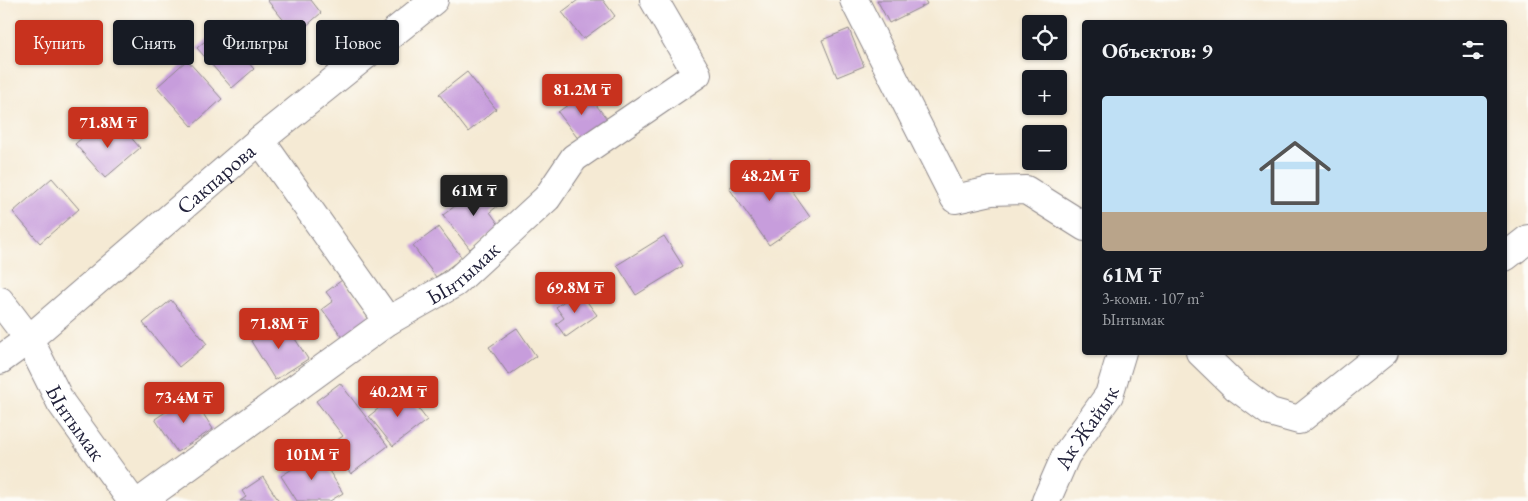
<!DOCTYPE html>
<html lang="ru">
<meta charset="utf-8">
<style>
:root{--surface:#171b24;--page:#242831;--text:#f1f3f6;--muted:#9ea1a6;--line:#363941;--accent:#c8321e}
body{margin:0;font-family:"EB Garamond",serif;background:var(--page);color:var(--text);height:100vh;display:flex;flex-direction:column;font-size:19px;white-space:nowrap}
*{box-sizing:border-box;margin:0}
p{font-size:16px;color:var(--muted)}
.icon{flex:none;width:28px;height:28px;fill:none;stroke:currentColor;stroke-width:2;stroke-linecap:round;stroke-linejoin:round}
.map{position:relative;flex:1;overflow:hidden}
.side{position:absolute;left:1082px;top:20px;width:425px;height:335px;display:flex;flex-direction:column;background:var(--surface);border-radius:5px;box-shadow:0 1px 4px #0004}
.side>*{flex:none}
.banner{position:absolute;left:15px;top:20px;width:475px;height:45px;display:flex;gap:10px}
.controls{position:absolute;left:1022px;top:15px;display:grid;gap:10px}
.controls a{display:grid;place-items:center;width:45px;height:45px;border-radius:5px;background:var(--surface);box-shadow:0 1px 4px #0004;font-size:25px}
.price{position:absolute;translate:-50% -42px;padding:0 11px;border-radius:5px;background:var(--accent);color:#fff;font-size:16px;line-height:32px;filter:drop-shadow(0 1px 2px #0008)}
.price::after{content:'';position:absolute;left:50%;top:30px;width:15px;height:11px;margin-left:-8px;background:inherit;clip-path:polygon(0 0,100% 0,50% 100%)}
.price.active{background:#222;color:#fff}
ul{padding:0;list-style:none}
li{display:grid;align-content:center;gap:10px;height:265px;padding:0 20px}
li+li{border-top:1px solid var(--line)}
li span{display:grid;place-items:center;height:155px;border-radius:5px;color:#555}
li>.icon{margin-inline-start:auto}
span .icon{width:90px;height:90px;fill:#fffc;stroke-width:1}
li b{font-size:21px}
h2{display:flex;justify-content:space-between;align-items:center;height:60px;padding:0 20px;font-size:21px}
.tag{padding:0 18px;border-radius:5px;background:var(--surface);box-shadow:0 1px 4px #0004;font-size:18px;line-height:45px}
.tag.active{background:var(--accent);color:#fff}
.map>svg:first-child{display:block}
</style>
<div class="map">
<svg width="1528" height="501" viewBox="0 0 1528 501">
<rect width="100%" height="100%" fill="#fdfcf7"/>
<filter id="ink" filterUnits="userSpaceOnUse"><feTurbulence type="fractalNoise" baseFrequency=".02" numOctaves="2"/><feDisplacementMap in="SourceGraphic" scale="10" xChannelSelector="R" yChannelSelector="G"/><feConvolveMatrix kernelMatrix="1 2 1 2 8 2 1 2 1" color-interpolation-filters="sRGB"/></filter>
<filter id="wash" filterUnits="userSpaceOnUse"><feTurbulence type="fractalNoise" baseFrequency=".0096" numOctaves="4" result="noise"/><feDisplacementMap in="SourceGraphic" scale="20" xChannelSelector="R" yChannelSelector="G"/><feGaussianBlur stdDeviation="1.12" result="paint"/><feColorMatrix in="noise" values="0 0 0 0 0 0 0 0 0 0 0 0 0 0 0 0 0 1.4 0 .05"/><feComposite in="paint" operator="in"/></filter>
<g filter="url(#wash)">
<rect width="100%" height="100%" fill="#f5ead4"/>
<g id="blocks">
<!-- building -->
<g fill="#c79ddc">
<path d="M267,0H311L321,13L296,35Z"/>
<path d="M578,0H603L615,16L583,39L562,12Z"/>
<path d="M877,0H925L927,4L889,23Z"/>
<path d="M219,29L254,69L232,88L197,48Z"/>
<path d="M849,29L864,66L837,77L822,40Z"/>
<path d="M187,60L222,99L192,126L157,87Z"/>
<path d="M467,72L496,109L468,132L439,94Z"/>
<path d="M586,92L607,119L579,140L558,112Z"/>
<path d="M117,121L140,148L105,178L75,144L89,132L96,139Z"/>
<path d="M770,160L810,217L769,245L729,188Z"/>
<path d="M52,178L79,209L40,243L13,212Z"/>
<path d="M483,185L499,205L490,212L500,226L470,249L443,215Z"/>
<path d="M439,227L462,258L436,277L413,246Z"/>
<path d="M664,236L683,266L636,295L617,265Z"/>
<path d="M342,280L370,318L343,338L322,309L333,301L326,292Z"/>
<path d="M579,291L597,315L566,337L556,324L564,318L556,307Z"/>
<path d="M171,300L207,344L179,367L143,323Z"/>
<path d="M283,320L308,359L275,380L251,341Z"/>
<path d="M517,328L536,356L509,375L489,347Z"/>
<path d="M340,383L388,446L351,474L330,445L343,436L316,401Z"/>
<path d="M403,389L427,420L393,446L369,416Z"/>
<path d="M191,395L213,429L177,452L155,419Z"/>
<path d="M318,453L343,493L330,501H297L281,476Z"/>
<path d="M263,477L279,501H240L246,497L242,491Z"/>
</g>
</g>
</g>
<g filter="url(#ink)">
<use href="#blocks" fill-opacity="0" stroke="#8c8688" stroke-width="1"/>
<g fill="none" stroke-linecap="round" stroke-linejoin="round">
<!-- minor casing -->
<g stroke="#8c8688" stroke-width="30">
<g id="minor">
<path d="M854,0L955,199L991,191L1026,190L1085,227"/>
<path d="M260,140L388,321"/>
<path d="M1505,257L1528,239"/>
<path id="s1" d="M0,301L29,339L61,403L132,501"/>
<path d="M1200,352L1236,387L1270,412L1299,420L1384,352"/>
<path id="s2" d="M0,360L29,339L260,140L434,0"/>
<path id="s3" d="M141,501L388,321L455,283L547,198L574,158L697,74L654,0"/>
<path id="s4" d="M1046,501L1066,455L1109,395L1122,352"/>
</g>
</g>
<!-- minor -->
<use href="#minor" stroke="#fff" stroke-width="28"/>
</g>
</g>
<g text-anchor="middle" stroke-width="4" stroke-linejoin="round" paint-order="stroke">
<!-- street labels -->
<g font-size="22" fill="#22223b" stroke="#fdfcf7">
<text dy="8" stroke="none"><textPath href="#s2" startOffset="282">Сакпарова</textPath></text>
<text dy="8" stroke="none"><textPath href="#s3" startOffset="395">Ынтымак</textPath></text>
<text dy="8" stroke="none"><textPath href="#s1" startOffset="144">Ынтымак</textPath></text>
<text dy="8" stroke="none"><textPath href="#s4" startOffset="84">Ак Жайык</textPath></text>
</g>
</g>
</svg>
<div class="controls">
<a><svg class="icon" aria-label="locate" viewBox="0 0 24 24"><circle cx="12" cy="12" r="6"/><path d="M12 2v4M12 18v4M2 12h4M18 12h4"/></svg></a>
<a>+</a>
<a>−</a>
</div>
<b class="price" style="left:582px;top:116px">81.2M ₸</b>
<b class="price" style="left:108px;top:149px">71.8M ₸</b>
<b class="price" style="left:770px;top:202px">48.2M ₸</b>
<b class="price active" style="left:474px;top:217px">61M ₸</b>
<b class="price" style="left:575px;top:314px">69.8M ₸</b>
<b class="price" style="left:279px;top:350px">71.8M ₸</b>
<b class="price" style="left:398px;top:418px">40.2M ₸</b>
<b class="price" style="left:184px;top:424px">73.4M ₸</b>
<b class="price" style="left:312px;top:481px">101M ₸</b>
<div class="banner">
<a class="tag active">Купить</a>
<a class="tag">Снять</a>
<a class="tag">Фильтры</a>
<a class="tag">Новое</a>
</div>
<section class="side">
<h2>Объектов: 9<svg class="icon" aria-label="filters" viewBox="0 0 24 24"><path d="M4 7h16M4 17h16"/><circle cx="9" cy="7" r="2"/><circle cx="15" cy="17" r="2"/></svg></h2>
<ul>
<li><span style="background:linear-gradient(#bfe0f5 75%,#b9a48a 0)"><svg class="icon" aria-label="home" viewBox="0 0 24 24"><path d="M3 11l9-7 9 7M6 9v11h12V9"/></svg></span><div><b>61M ₸</b><p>3-комн. · 107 m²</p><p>Ынтымак</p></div></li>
</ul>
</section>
</div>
